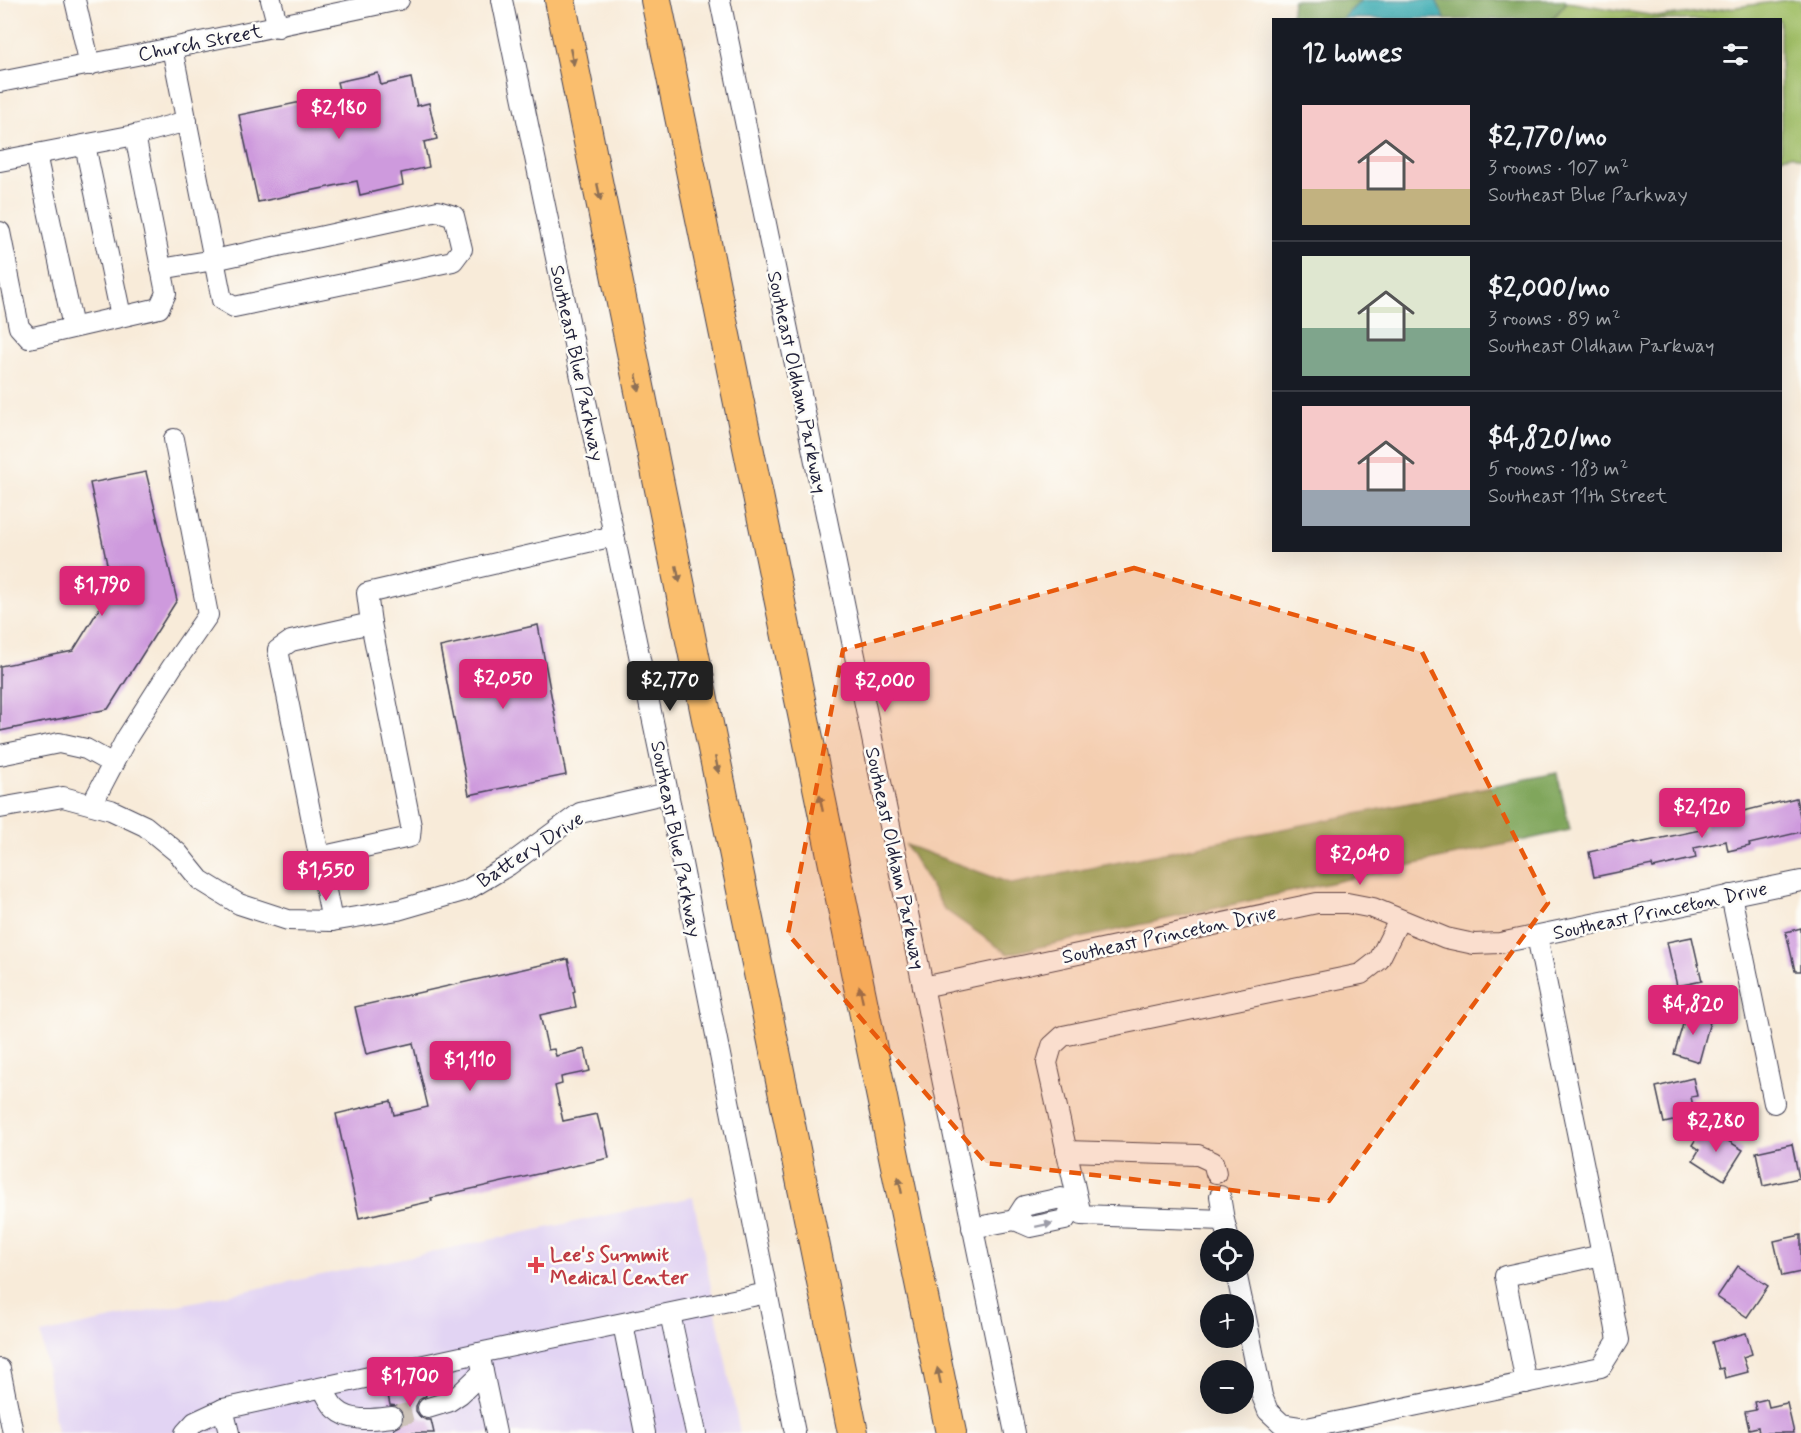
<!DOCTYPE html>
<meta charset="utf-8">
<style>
:root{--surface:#171b24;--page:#242831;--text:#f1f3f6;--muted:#9ea1a6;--line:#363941;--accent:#db2777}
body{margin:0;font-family:Mynerve,sans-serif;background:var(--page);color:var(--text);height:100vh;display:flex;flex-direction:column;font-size:22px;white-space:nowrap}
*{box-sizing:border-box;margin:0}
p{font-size:20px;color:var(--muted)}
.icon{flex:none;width:33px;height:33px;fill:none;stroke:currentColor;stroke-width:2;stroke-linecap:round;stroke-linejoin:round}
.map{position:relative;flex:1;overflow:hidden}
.drawer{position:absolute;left:1272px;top:18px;width:510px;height:534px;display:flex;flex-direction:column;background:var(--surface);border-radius:0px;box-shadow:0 6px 24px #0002}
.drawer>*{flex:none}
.tools{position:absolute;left:1200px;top:1228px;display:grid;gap:12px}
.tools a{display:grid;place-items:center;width:54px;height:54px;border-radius:50%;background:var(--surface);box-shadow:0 6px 24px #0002;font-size:30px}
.price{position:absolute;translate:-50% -51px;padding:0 14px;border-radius:6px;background:var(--accent);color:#fff;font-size:20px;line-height:39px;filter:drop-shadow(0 2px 3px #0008)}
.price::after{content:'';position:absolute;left:50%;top:36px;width:18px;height:14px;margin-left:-9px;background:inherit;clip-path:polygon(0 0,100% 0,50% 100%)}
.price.on{background:#222;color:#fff}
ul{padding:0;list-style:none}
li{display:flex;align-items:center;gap:18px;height:150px;padding:0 30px}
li+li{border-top:2px solid var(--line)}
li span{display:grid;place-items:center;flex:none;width:168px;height:120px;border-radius:0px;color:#555}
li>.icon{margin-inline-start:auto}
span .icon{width:72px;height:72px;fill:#fffc;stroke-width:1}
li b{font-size:26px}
h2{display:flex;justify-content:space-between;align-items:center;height:72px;padding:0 30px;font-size:26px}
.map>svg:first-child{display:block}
</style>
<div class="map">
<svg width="1801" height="1433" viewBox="0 0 1801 1433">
<rect width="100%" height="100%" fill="#fdfcf7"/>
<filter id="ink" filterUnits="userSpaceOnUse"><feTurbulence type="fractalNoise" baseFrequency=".0167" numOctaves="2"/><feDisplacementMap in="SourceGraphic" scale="12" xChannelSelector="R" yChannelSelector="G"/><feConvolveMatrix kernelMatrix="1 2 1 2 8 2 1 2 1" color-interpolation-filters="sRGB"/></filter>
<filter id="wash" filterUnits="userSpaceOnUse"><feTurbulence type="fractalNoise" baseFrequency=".008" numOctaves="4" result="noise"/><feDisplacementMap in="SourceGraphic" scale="24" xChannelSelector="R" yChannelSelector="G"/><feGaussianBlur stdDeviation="1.35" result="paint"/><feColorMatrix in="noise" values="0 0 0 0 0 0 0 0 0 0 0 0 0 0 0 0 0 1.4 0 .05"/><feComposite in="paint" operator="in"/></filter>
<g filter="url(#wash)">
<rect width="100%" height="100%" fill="#f8ebd9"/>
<!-- built -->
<path fill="#e2d4f3" d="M693,1197L740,1433H57L41,1334Z"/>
<!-- green -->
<path fill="#a1bf66" stroke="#627050" stroke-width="1.5" d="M1788,0H1801V159L1791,155L1781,157L1780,20H1552L1567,2L1662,17Z"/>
<!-- forest -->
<g fill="#80a65b" stroke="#51644b" stroke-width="1.5">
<path d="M1293,0H1362L1345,17L1344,19L1291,20Z"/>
<path d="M1436,0H1563L1567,2L1552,19L1445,20Z"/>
<path d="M1557,773L1570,830L1008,954L944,909L906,845L1012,884Z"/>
</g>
<!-- water -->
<path fill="#39abb2" stroke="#2e6676" stroke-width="1.5" d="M1362,0H1436L1445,19H1344V17Z"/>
<g id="blocks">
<!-- building -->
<g fill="#ce9add">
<path d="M378,73L381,85L411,78L417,106L429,103L437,139L424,142L429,167L401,173L403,185L360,195L357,181L258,202L239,115L340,94L337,82Z"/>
<path d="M146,472L177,600L108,709L0,731V666L73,651L112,588L90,483Z"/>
<path d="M538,625L566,775L469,795L440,647Z"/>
<path d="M1796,798L1801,820V832L1749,844L1750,846L1728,851L1726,841L1694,848L1696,858L1653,868L1652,865L1594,877L1589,852L1634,842V844L1705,829L1704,821Z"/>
<path d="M1801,928V971H1795L1786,932Z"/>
<path d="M1692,937L1702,981L1677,986L1667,942Z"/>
<path d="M568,959L575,991L573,992L576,1007L540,1015L548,1050L554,1049L556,1056L585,1049L590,1071L561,1077L562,1084L555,1086L563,1121L597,1114L601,1130L603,1129L609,1158L431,1198L432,1201L359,1218L336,1114L391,1101L394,1115L428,1107L413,1043L366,1054L355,1007Z"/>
<path d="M1687,1011L1711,1018L1699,1062L1674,1054Z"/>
<path d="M1693,1078L1697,1096L1691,1097L1695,1116L1664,1123L1656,1087Z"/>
<path d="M1704,1126L1743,1150L1724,1180L1693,1160L1699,1150L1692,1145Z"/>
<path d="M1792,1144L1799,1178L1763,1186L1756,1152Z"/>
<path d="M1801,1235V1272L1782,1276L1774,1241Z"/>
<path d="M1738,1266L1768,1286L1747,1317L1717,1297Z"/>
<path d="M1746,1333L1752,1354L1743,1357L1748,1372L1725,1378L1723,1368L1719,1369L1712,1342Z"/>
<path d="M422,1381L426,1396L419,1400L416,1406V1411L420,1417L426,1420H431L434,1433H395L394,1429L400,1426L403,1422L404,1415L402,1410L397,1406L390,1405L387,1390Z"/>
<path d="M1767,1399L1769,1407L1787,1403L1794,1433H1759L1758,1427L1749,1429L1745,1412L1756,1410L1754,1402Z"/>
</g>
</g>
</g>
<g filter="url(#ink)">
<use href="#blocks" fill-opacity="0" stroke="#424053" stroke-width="1.5"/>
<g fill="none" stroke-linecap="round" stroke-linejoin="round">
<!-- minor-tunnel -->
<path stroke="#cdc3b9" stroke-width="20" stroke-dasharray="20 10" stroke-linecap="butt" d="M392,1417L428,1408"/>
<!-- minor casing -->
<g stroke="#424053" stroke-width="22">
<g id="minor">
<path d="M75,0L90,65"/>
<path d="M271,0L278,27"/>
<path d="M502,0L668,793L795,1433"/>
<path d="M720,0L1015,1433"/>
<path d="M0,82L172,48L399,0"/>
<path d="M85,145L121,316"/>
<path d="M36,154L73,327"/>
<path d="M0,161L135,135L187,121"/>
<path d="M0,232L19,327L29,338L159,308L166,293L135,135"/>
<path d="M161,269L214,260L438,211L454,216L462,249L453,261L234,307L222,300L172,48"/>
<path d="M0,755L59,743L86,749L113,764"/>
<path d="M92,804L126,739L172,667L208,615L174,439"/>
<path d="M0,808L63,797L111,810L145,826L178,853L200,880L239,904L288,920L332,921L398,910L467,890L509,865L580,813L668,793"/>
<path d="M319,857L410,837L411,826L371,623"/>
<path d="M1731,895L1774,1103"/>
<path d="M332,921L278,650L291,641L371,623L367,593L614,536"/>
<path d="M923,987L1317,903H1347L1373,908L1446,938L1474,944L1500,943L1801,881"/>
<path d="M1066,1151L1198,1155L1213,1162L1216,1173"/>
<path d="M1220,1196L1224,1220"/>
<path d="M1073,1207L1065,1220L1031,1227L1015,1220L1024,1206L1061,1198L1073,1207L1078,1206"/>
<path d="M972,1228L1015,1220"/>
<path d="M1229,1239L1224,1220L1081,1215L1047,1063L1052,1046L1063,1036L1361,974L1379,960L1399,920"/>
<path d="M1236,1272L1243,1305"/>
<path d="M1244,1308L1262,1396L1268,1411L1282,1424L1307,1428L1601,1367L1618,1340L1602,1255L1537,936"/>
<path d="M670,1314L696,1433"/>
<path d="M623,1324L645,1433"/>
<path d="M479,1353L496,1433"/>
<path d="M0,1369L13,1433"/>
<path d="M1526,1383L1505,1276L1602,1255"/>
<path d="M322,1388C327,1395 330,1404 336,1409C351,1423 374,1419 392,1417"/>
<path d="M428,1408L448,1402L460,1394L483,1372"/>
<path d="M223,1409L229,1433"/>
<path d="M185,1433L195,1422L223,1409L479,1353L767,1293"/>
</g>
</g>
<!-- highway casing -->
<g stroke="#424053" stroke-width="32">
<g id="highway">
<path d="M560,0L853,1433"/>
<path d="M656,0L951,1433"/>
</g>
</g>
<!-- minor -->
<use href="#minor" stroke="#fff" stroke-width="20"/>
<!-- highway -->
<use href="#highway" stroke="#fabe6d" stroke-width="30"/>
</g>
<!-- one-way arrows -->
<defs><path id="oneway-solid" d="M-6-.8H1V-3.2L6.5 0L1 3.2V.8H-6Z" transform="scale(1.5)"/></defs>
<g fill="#8e7054">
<use href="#oneway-solid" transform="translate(572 57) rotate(78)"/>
<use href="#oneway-solid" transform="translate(599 192) rotate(78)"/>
<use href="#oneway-solid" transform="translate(638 383) rotate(78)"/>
<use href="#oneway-solid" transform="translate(678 574) rotate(78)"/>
<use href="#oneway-solid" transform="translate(717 765) rotate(78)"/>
<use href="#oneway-solid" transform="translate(821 803) rotate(-102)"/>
<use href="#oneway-solid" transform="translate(861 994) rotate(-102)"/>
<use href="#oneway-solid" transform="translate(900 1185) rotate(-102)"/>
<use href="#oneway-solid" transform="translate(939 1376) rotate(-102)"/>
</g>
<use fill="#9c9ca7" href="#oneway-solid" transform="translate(1044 1225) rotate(-12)"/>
</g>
<!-- marked area -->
<path fill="#e8590c" fill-opacity="0.2" stroke="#e8590c" stroke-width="4.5" stroke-dasharray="12 8" stroke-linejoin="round" d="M1134,568L1422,652L1548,903L1329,1201L986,1163L788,934L843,650Z"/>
<!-- markers -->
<path fill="#e0444e" stroke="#fdfcf7" stroke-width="2" d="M533 1256h6v6h6v6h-6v6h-6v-6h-6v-6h6z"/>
<g text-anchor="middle" stroke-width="5" stroke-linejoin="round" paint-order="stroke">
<!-- street labels -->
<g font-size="20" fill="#22223b" stroke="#fdfcf7">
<text transform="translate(200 42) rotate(-11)" y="7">Church Street</text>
<text transform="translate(578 363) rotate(78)" y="7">Southeast Blue Parkway</text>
<text transform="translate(798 382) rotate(78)" y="7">Southeast Oldham Parkway</text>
<text transform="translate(677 839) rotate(79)" y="7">Southeast Blue Parkway</text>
<text transform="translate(530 849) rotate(-33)" y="7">Battery Drive</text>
<text transform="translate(896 858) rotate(78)" y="7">Southeast Oldham Parkway</text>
<text transform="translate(1660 910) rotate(-12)" y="7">Southeast Princeton Drive</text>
<text transform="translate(1169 934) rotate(-12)" y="7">Southeast Princeton Drive</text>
</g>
<!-- health labels -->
<g font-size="20" font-weight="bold" fill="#be3a42" stroke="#fdfcf7" text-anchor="start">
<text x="550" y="1261">Lee's Summit<tspan x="550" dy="23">Medical Center</tspan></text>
</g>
</g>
</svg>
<div class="tools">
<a><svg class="icon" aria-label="locate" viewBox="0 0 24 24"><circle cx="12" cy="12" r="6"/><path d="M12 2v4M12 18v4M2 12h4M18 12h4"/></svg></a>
<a>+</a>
<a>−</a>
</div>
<b class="price" style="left:339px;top:140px">$2,180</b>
<b class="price" style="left:102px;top:617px">$1,790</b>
<b class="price" style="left:503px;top:710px">$2,050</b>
<b class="price on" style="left:670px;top:712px">$2,770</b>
<b class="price" style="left:885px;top:713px">$2,000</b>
<b class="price" style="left:1702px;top:839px">$2,120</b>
<b class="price" style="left:1360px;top:886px">$2,040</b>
<b class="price" style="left:326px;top:902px">$1,550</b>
<b class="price" style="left:1693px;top:1036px">$4,820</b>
<b class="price" style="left:470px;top:1092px">$1,110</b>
<b class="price" style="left:1716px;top:1153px">$2,280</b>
<b class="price" style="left:410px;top:1408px">$1,700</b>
<section class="drawer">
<h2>12 homes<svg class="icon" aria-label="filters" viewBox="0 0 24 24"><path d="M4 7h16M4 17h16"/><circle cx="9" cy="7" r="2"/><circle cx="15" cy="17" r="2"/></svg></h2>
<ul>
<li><span style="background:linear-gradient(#f6c9c9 70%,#c2b280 0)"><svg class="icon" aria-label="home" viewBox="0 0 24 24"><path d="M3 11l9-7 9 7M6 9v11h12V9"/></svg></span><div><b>$2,770/mo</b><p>3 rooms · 107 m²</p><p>Southeast Blue Parkway</p></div></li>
<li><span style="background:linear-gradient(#dfe7d0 60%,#7fa58c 0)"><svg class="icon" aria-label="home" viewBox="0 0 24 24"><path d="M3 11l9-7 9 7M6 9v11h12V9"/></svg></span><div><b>$2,000/mo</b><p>3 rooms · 89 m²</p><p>Southeast Oldham Parkway</p></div></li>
<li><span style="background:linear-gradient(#f6c9c9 70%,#9aa5b1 0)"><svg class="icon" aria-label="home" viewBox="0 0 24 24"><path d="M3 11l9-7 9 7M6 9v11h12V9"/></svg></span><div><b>$4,820/mo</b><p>5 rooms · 183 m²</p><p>Southeast 11th Street</p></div></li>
</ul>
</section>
</div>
